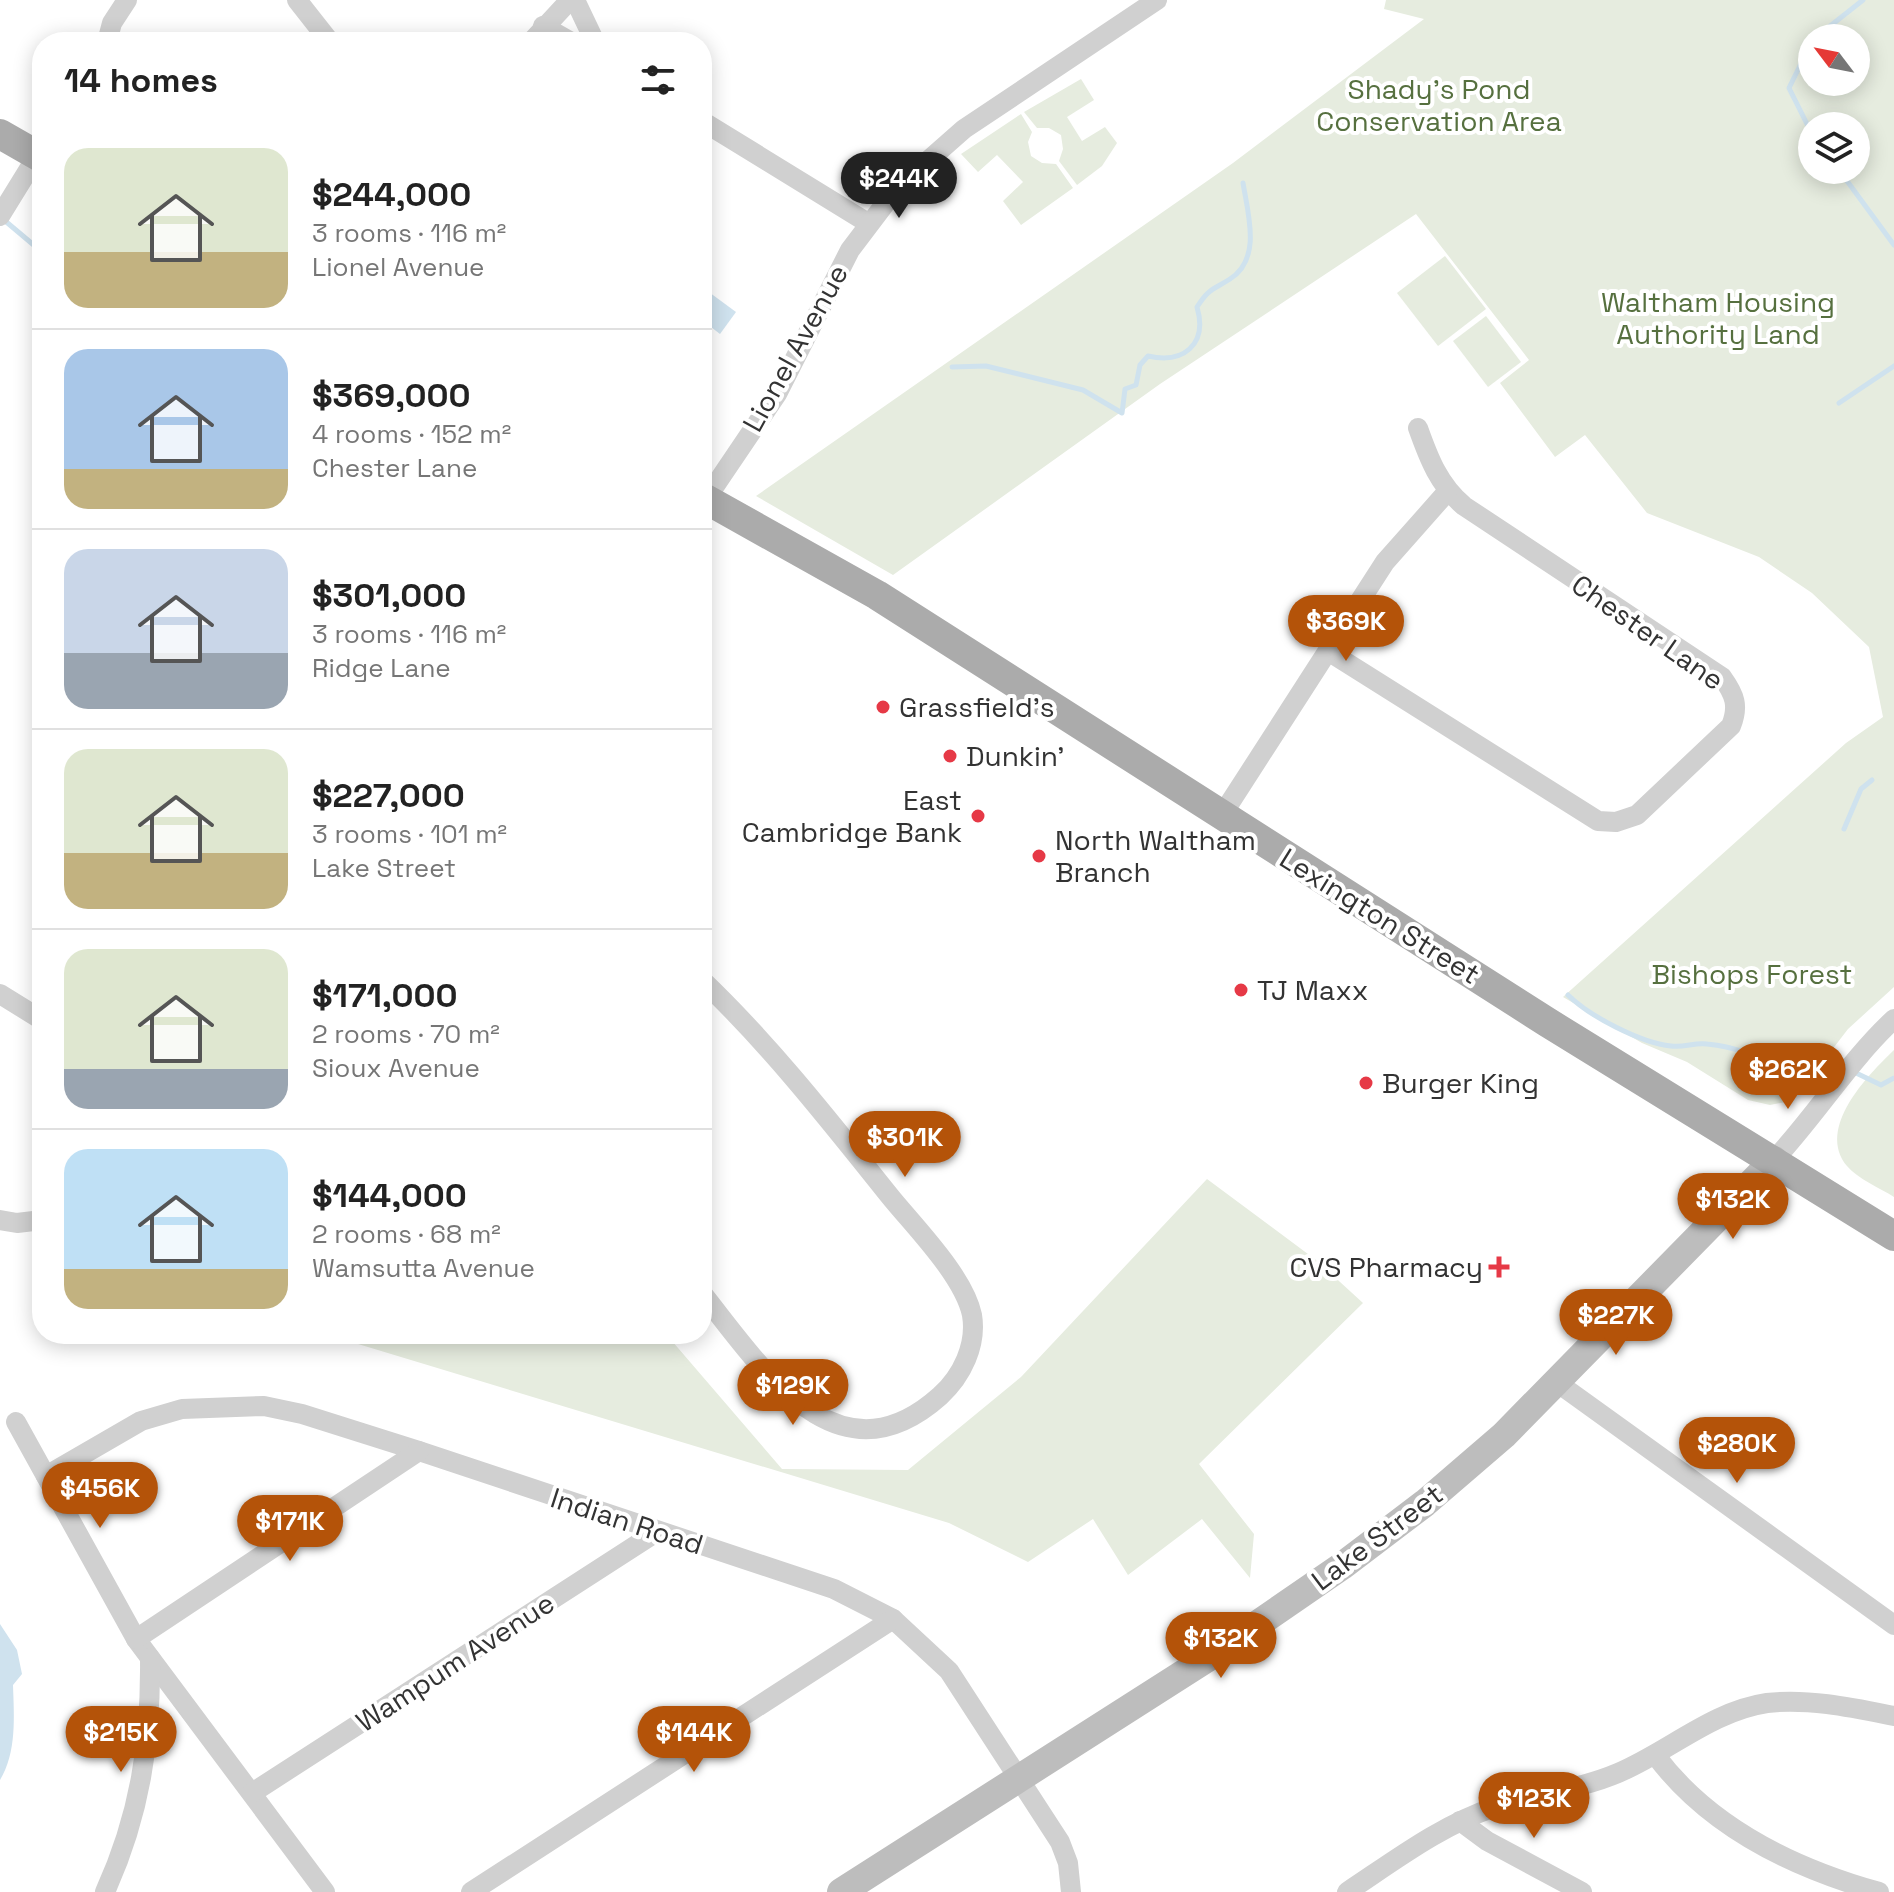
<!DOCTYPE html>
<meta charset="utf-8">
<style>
:root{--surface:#fff;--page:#f2f2f2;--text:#222;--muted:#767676;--line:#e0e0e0;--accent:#b45309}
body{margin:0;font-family:"Space Grotesk",sans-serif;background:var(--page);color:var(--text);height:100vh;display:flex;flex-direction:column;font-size:30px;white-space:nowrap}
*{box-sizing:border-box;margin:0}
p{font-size:26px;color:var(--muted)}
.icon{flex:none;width:44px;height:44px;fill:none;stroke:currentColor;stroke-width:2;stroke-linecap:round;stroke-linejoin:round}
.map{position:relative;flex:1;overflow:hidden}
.details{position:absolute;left:32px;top:32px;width:680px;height:1312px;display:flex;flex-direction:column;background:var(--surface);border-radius:32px;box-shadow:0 4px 20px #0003}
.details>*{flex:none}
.needle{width:52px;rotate:302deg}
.buttons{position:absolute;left:1798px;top:24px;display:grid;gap:16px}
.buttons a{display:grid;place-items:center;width:72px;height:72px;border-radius:50%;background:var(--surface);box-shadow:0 4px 20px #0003;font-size:40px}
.price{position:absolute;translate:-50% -68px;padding:0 18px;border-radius:28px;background:var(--accent);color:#fff;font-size:26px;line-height:52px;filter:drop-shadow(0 2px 4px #0008)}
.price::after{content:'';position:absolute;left:50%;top:48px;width:24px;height:18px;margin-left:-12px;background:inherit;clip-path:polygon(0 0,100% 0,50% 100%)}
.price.selected{background:#222;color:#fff}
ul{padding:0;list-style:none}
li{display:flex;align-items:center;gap:24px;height:200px;padding:0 32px}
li+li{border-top:2px solid var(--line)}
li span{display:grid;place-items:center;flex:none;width:224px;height:160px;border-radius:24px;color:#555}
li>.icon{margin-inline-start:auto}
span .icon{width:96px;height:96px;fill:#fffc;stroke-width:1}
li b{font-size:34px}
h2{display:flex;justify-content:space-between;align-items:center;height:96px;padding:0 32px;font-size:34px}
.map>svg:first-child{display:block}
</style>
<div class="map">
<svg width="1894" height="1892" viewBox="0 0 1894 1892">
<rect width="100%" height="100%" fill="#fff"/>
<!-- green -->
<g fill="#e6ecdf" fill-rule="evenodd">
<path d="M1386,0H1894V987L1848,1029L1798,1094L1785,1102L1770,1105L1748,1100L1687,1062L1642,1043L1563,997L1846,743L1883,717L1869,647L1812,593L1759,557L1647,513L1585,435L1555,457L1500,383L1529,360L1416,214L1160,384L893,575L756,496L1233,163L1424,19L1384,9ZM1856,38V82H1812V38ZM1856,126V170H1812V126Z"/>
<path d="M1081,79L1094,100L1067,117L1082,141L1105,127L1117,143L1102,166L1077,185L1059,161L1063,149L1061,135L1049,128H1037L1024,112Z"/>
<path d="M1021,114L1032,132L1028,142L1031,156L1042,163L1056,164L1073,188L1021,225L1003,201L1023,182L997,155L978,172L961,154Z"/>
<path d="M1445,256L1486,309L1438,346L1397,293Z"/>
<path d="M1486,316L1521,362L1488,387L1453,341Z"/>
<path d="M1894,1050V1197C1880,1188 1858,1179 1847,1166C1816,1128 1867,1076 1894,1050Z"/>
<path d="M1207,1179L1316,1260L1363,1303L1199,1464L1254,1534L1250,1578L1202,1519L1128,1575L1093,1519L1028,1562L949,1523L325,1334H666L782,1469L908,1470L1021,1377Z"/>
</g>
<!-- water -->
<g fill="#cfe2ee">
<path d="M702,287L736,312L720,334L702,320Z"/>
<path d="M0,1624L17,1650L22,1674L13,1685C14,1717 17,1752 0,1780Z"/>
</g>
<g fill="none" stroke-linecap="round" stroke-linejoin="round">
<!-- stream -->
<g stroke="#cfe2ee" stroke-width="5">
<path d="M1815,38L1863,0"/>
<path d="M1812,41L1789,88L1812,134"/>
<path d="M1839,170L1894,245"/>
<path d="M4,220L42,252"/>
<path d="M952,367L986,366L1083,390L1122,413L1125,389L1136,385L1140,365L1148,356C1183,364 1208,345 1197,307C1209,288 1213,290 1230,279C1262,259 1248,214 1243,183"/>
<path d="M1839,403L1894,366"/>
<path d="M1844,829L1861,789L1872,780"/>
<path d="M1568,995C1589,1016 1641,1043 1671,1046C1684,1048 1695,1042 1707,1044C1718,1045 1733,1048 1743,1052C1771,1062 1789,1077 1815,1055L1826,1056L1845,1067"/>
<path d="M1854,1072L1881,1085L1894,1078"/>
</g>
<!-- street -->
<g stroke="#d0d0d0" stroke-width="20">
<path d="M297,0L330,42"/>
<path d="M575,0L595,42"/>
<path d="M543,26L571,42"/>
<path d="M107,42L112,23L127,0"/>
<path d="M531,42L570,0"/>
<path d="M702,121L868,223"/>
<path d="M0,216L37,156"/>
<path d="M706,499L777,394L850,250L897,188L964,129L1157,0"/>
<path d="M1328,651L1598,821L1616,822L1637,815L1731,726C1739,706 1735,695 1722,677L1464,506C1439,485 1429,459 1418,428"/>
<path d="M1222,815L1385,562L1447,492"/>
<path d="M702,980C773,1048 832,1124 893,1200C917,1229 964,1277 972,1315C977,1345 962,1376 940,1396C837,1488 761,1367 702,1293"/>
<path d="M0,994L42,1020"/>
<path d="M1774,1160C1816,1115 1849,1061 1894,1019"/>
<path d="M0,1220L17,1223L42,1220"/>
<path d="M1555,1381L1894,1625"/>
<path d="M16,1422L136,1639L325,1892"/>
<path d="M46,1476L141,1421L182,1409L264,1406L302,1414L419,1451L834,1589L893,1619L949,1671L1060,1842L1068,1863L1071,1892"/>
<path d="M136,1639L419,1451"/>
<path d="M1656,1756C1710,1828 1793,1868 1879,1892"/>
<path d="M252,1793L658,1531"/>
<path d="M1460,1821L1487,1841L1582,1892"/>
<path d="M105,1892C140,1815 151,1742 150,1658"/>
<path d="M471,1892L893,1619"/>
<path d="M1347,1892C1394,1861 1441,1825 1495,1807C1536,1793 1578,1790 1618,1773C1668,1752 1712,1711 1767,1703C1808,1698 1854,1708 1894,1716"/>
</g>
<!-- secondary -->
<path stroke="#bdbdbd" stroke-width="28" d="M841,1892L1214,1654L1342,1566L1425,1503L1504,1435L1774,1160"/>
<!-- primary -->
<g stroke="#ababab" stroke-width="30">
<path d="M0,134L42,158"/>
<path d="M702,497L877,595L1547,1022L1894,1236"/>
</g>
</g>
<!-- markers -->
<g fill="#e63946" stroke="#fff" stroke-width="3">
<circle cx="883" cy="707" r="8"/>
<circle cx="950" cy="756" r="8"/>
<circle cx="978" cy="816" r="8"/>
<circle cx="1039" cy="856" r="8"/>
<circle cx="1241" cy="990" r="8"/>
<circle cx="1366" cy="1083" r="8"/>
<path d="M1495 1255h8v8h8v8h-8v8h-8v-8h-8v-8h8z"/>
</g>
<g text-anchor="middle" stroke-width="8" stroke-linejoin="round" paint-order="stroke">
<!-- park labels -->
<g font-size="28" fill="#56703f" stroke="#fff">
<text x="1439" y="99">Shady's Pond<tspan x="1439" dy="32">Conservation Area</tspan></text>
<text x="1718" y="312">Waltham Housing<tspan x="1718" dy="32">Authority Land</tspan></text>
<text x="1752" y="984">Bishops Forest</text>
</g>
<!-- street labels -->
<g font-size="28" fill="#333" stroke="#fff">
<text transform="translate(795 348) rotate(-61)" y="10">Lionel Avenue</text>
<text transform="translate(1648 632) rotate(35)" y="10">Chester Lane</text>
<text transform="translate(1380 916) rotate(32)" y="10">Lexington Street</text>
<text transform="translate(627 1521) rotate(18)" y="10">Indian Road</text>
<text transform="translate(1377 1537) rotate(-37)" y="10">Lake Street</text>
<text transform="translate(455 1662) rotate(-33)" y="10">Wampum Avenue</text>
</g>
<!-- poi labels -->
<g font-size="28" fill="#333" stroke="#fff" text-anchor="start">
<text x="899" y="717">Grassfield's</text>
<text x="966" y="766">Dunkin'</text>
<text x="962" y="810" text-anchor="end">East<tspan x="962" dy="32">Cambridge Bank</tspan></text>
<text x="1055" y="850">North Waltham<tspan x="1055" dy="32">Branch</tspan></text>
<text x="1257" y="1000">TJ Maxx</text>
<text x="1382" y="1093">Burger King</text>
<text x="1483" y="1277" text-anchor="end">CVS Pharmacy</text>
</g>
</g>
</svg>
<div class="buttons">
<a><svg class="needle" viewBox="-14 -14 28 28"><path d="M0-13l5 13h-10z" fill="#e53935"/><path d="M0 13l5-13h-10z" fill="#767676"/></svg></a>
<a><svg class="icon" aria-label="layers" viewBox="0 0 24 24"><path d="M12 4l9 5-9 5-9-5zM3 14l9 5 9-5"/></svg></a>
</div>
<b class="price selected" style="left:899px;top:220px">$244K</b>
<b class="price" style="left:1346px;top:663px">$369K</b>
<b class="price" style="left:1788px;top:1111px">$262K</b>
<b class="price" style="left:905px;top:1179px">$301K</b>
<b class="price" style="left:1733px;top:1241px">$132K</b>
<b class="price" style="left:1616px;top:1357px">$227K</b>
<b class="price" style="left:793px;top:1427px">$129K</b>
<b class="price" style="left:1737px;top:1485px">$280K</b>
<b class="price" style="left:100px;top:1530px">$456K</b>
<b class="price" style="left:290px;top:1563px">$171K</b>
<b class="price" style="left:1221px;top:1680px">$132K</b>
<b class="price" style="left:121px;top:1774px">$215K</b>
<b class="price" style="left:694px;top:1774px">$144K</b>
<b class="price" style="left:1534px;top:1840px">$123K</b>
<section class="details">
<h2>14 homes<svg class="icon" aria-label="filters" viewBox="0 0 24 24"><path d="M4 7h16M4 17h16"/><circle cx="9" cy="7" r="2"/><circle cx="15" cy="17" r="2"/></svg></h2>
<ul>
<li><span style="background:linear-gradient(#dfe7d0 65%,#c2b280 0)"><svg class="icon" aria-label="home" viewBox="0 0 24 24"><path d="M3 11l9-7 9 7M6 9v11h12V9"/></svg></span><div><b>$244,000</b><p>3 rooms · 116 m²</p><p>Lionel Avenue</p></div></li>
<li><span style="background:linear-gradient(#a9c7e8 75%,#c2b280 0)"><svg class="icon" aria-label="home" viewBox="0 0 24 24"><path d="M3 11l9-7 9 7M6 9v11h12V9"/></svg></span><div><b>$369,000</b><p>4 rooms · 152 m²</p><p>Chester Lane</p></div></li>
<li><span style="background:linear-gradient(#c9d6e8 65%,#9aa5b1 0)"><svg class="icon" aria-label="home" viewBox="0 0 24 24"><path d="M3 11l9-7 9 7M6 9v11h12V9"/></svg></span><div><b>$301,000</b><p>3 rooms · 116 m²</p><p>Ridge Lane</p></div></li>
<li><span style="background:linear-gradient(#dfe7d0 65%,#c2b280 0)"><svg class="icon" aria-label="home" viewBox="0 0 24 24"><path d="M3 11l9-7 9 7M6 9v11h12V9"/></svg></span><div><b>$227,000</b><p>3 rooms · 101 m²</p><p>Lake Street</p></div></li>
<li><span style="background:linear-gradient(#dfe7d0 75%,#9aa5b1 0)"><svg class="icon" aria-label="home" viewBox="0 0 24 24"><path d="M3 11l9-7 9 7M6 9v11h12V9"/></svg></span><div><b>$171,000</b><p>2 rooms · 70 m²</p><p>Sioux Avenue</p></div></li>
<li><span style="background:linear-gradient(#bfe0f5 75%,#c2b280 0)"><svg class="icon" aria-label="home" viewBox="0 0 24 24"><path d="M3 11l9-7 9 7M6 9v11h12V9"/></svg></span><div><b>$144,000</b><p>2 rooms · 68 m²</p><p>Wamsutta Avenue</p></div></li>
</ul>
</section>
</div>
